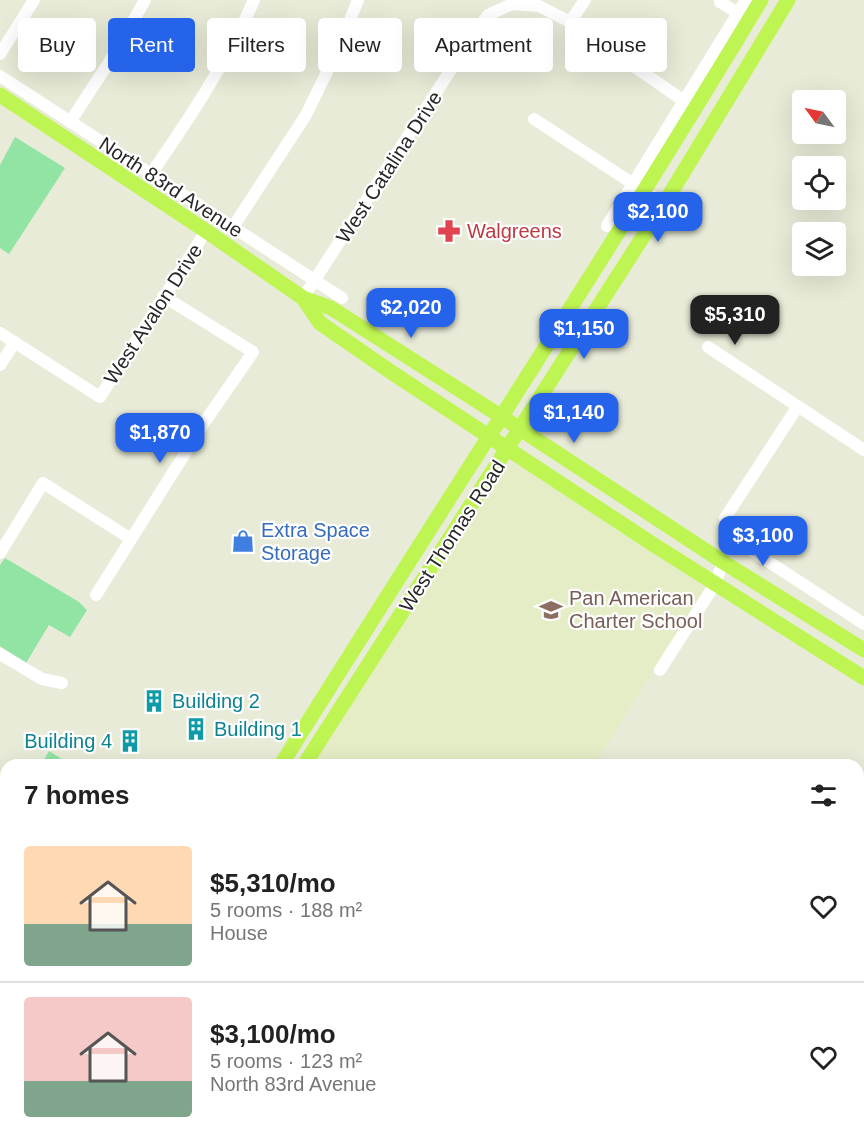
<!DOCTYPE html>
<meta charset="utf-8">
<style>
:root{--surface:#fff;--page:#f2f2f2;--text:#222;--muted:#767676;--line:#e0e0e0;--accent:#2563eb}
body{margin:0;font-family:Helvetica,sans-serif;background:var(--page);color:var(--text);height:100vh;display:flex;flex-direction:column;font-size:22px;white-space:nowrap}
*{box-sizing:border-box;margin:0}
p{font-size:20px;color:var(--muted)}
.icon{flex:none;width:33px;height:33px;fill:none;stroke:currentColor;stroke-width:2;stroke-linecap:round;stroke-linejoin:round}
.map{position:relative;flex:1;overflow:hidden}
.details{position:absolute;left:0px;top:759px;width:864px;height:384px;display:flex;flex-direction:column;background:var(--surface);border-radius:18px 18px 0 0;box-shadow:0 6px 24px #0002}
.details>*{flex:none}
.guide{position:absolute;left:18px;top:18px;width:828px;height:54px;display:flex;gap:12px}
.needle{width:39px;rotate:303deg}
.controls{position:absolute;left:792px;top:90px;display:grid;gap:12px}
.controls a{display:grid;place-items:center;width:54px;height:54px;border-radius:6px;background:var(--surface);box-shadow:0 6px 24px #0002;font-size:30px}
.price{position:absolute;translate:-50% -51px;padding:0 14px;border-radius:12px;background:var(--accent);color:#fff;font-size:20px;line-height:39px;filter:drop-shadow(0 2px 3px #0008)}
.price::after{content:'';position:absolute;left:50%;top:36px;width:18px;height:14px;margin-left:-9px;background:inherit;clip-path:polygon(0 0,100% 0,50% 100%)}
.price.selected{background:#222;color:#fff}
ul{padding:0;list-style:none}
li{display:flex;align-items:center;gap:18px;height:150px;padding:0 24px}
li+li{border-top:2px solid var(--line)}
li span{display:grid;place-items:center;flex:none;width:168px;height:120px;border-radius:6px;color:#555}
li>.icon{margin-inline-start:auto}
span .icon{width:72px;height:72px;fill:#fffc;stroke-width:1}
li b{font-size:26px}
h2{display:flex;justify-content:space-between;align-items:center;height:72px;padding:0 24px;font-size:26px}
.tag{padding:0 21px;border-radius:6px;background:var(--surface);box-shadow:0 6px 24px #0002;font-size:21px;line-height:54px}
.tag.selected{background:var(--accent);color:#fff}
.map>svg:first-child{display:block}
</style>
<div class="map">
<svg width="864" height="1143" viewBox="0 0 864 1143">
<rect width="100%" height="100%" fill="#e8ebd7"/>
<!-- education -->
<g fill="#e4edc5">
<path d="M516,464L706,588L594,765H313L396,633L502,472L509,465Z"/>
<path d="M864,829V1143H654L645,1137H858V836Z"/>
</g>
<!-- green -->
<g fill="#91e4a4">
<path d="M15,137L65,168L9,254L0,248V165Z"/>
<path d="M5,558L79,602L87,610L70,637L49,625L26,663L0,646V565Z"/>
<path d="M49,751L71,765H41Z"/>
</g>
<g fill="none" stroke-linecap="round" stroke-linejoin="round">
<!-- minor -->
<g stroke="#fff" stroke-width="12">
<path d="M720,2L738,13"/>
<path d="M570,22L585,0"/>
<path d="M0,54L34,0"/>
<path d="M0,76L342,298"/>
<path d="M534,119L664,204"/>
<path d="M70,122L115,53L145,0"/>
<path d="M151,174C189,119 227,62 254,0"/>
<path d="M607,226L746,0"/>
<path d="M233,227L306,115L340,45L358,0"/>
<path d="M303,298L476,31L488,15L512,4L539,6L570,22L684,101"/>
<path d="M0,333L100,397L206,231"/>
<path d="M708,347L864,450"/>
<path d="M0,365L15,342"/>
<path d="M725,518L798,406"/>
<path d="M734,539L864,624"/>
<path d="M0,553L43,483L131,539"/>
<path d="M96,595L206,420L253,352L163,296"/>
<path d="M0,654L42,679L62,683"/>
<path d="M660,670L715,584L723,562"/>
<path d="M858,825L864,816"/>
<path d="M0,887L6,891"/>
<path d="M0,1012L6,1016"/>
<path d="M0,1093L6,1083"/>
<path d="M136,1143L140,1137"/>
<path d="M251,1143L255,1137"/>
<path d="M367,1143L370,1137"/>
<path d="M482,1143L486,1137"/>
<path d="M602,1143L606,1137"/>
</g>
<!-- major -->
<g stroke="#bef552" stroke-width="15">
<path d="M0,95L206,231L303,298L331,308L502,417L723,562L864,650"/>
<path d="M303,298L320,323L394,374L651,543L864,678"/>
<path d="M281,765C440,510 606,258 761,0"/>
<path d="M304,765L664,204L788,0"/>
<path d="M52,1143L56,1137"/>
</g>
</g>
<!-- icons -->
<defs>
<g id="pharmacy-bare" transform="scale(1.8)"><path d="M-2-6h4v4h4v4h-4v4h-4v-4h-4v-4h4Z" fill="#e0444e" stroke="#fff" stroke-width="2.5" paint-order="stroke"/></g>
<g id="shop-bare" transform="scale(1.8)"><path d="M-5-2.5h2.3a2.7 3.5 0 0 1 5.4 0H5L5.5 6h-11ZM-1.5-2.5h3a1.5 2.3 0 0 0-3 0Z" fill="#3f7fe0" stroke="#fff" stroke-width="2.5" paint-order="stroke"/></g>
<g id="school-bare" transform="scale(1.8)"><path d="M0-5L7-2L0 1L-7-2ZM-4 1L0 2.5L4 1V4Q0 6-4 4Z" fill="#8d6e63" stroke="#fff" stroke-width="2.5" paint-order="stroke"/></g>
<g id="building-bare" transform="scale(1.8)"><path d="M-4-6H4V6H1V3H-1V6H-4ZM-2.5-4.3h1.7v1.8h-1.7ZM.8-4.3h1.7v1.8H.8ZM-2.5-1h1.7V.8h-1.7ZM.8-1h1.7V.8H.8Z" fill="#0f9aa8" stroke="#fff" stroke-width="2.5" paint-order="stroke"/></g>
</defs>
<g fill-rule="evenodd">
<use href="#pharmacy-bare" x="449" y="231"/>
<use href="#shop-bare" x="243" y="541"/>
<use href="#school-bare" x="551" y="610"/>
<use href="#building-bare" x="154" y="701"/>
<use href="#building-bare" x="196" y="729"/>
<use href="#building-bare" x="130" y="741"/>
</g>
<g text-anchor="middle" stroke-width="4.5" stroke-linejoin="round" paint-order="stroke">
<!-- street labels -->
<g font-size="20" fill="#272727" stroke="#fff">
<text transform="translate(389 167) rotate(-57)" y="7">West Catalina Drive</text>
<text transform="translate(171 187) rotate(33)" y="7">North 83rd Avenue</text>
<text transform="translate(153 314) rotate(-57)" y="7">West Avalon Drive</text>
<text transform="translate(452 536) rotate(-57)" y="7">West Thomas Road</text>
</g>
<!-- health labels -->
<g font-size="20" fill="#be3a42" stroke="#fff" text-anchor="start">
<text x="467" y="238">Walgreens</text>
</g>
<!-- shop labels -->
<g font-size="20" fill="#366cbe" stroke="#fff" text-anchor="start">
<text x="261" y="537">Extra Space<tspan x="261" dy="23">Storage</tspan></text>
</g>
<!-- education labels -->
<g font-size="20" fill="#785e54" stroke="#fff" text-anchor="start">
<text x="569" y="605">Pan American<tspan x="569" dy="23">Charter School</tspan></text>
</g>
<!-- culture labels -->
<g font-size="20" fill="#0d838f" stroke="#fff" text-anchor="start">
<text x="172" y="708">Building 2</text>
<text x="214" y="736">Building 1</text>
<text x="112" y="748" text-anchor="end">Building 4</text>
</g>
</g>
</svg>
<div class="controls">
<a><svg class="needle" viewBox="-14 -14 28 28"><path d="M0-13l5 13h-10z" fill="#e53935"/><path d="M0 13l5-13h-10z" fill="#767676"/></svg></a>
<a><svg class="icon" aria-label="locate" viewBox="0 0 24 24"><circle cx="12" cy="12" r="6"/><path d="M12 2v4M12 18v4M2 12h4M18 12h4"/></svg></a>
<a><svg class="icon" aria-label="layers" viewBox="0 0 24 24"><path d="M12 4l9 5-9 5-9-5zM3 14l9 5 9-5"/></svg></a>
</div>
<b class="price" style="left:658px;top:243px">$2,100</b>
<b class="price" style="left:411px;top:339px">$2,020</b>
<b class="price selected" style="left:735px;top:346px">$5,310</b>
<b class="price" style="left:584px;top:360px">$1,150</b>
<b class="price" style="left:574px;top:444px">$1,140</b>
<b class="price" style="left:160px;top:464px">$1,870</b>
<b class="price" style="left:763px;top:567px">$3,100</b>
<div class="guide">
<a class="tag">Buy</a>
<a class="tag selected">Rent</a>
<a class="tag">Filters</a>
<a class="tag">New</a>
<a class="tag">Apartment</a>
<a class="tag">House</a>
</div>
<section class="details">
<h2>7 homes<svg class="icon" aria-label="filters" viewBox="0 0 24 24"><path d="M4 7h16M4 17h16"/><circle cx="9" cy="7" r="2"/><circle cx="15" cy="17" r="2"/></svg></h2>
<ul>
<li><span style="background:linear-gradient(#ffd9b3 65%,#7fa58c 0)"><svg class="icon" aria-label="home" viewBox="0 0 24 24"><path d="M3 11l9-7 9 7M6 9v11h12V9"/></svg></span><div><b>$5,310/mo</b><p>5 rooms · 188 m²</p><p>House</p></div><svg class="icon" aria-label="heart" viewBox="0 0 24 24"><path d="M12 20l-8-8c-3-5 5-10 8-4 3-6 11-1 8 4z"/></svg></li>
<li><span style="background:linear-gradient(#f6c9c9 70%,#7fa58c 0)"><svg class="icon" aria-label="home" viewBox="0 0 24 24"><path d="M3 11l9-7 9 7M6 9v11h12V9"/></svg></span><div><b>$3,100/mo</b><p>5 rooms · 123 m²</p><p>North 83rd Avenue</p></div><svg class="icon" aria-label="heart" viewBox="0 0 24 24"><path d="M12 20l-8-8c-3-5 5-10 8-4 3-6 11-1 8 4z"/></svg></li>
</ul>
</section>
</div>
